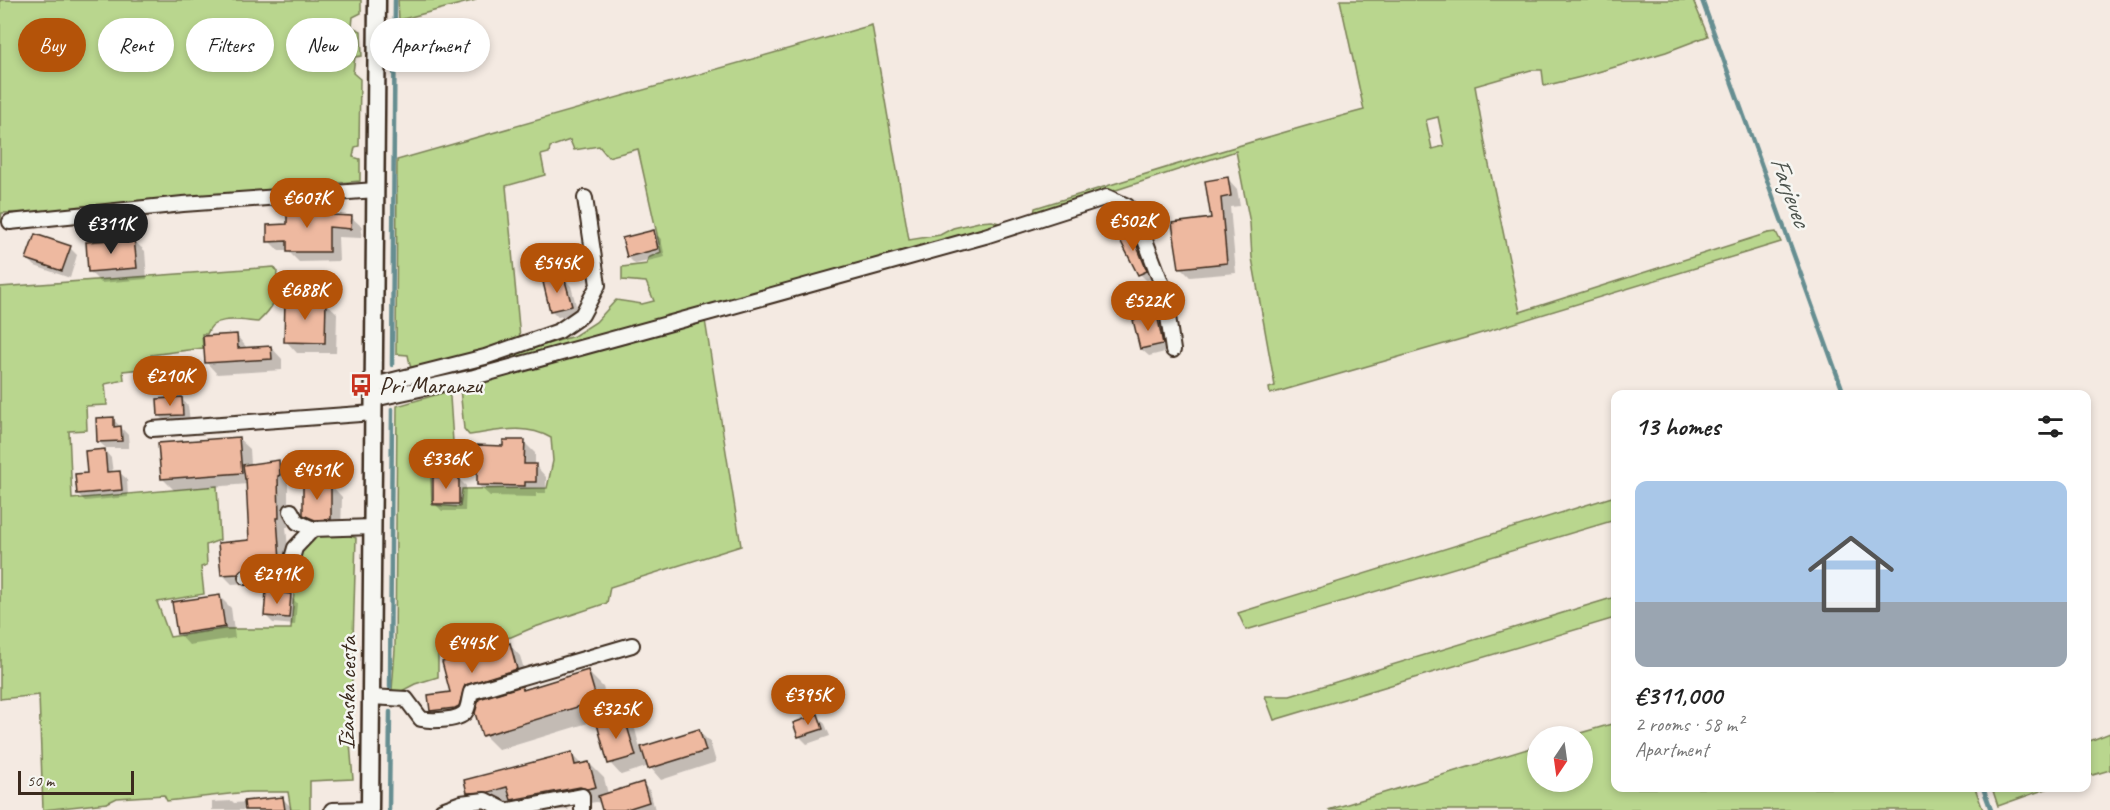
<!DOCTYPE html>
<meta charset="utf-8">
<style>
:root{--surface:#fff;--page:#f6f6f6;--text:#222;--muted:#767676;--accent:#b45309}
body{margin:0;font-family:Caveat,sans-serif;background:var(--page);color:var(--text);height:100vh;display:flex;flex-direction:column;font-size:22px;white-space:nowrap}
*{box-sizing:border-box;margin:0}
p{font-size:20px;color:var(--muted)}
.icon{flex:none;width:33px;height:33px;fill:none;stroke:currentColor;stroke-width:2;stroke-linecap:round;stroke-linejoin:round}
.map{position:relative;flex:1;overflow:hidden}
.drawer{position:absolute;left:1611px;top:390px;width:480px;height:402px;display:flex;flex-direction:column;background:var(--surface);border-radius:12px;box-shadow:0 3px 9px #0003}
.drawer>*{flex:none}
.hud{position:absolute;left:18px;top:18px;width:570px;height:54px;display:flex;gap:12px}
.needle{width:39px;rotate:193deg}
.fabs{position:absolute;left:1527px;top:726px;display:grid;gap:12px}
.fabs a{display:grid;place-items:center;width:66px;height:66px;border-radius:50%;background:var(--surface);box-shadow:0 3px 9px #0003;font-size:30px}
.scale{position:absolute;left:18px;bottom:15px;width:116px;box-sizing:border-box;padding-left:6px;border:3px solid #3b2a1e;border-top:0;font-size:16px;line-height:21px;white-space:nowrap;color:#3b2a1e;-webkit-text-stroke:4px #f6f6f2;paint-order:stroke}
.price{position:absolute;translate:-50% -51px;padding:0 14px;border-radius:21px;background:var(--accent);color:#fff;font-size:20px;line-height:39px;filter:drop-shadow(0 2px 3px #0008)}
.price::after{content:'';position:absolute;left:50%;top:36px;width:18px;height:14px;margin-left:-9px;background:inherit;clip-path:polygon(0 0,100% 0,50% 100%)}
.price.current{background:#222;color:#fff}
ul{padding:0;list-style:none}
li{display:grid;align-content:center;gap:12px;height:318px;padding:0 24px}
li span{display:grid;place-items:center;height:186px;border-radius:12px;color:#555}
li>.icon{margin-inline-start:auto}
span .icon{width:108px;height:108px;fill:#fffc;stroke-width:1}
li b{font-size:26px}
h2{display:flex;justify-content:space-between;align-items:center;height:72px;padding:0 24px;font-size:26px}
.chip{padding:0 21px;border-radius:27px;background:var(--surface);box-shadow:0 3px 9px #0003;font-size:21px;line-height:54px}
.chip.current{background:var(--accent);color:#fff}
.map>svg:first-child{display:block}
</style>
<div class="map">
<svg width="2110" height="810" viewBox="0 0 2110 810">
<rect width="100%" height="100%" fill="#f4eae2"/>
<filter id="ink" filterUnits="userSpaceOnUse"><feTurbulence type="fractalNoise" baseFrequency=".0167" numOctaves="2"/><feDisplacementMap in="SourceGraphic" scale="12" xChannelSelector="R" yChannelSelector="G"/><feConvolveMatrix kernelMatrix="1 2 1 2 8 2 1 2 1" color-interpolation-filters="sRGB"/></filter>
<g filter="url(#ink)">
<!-- green -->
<g fill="#b9d68e" stroke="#7a8056" stroke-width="1.5" fill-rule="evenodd">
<path d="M0,0H361V13L353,17L352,27L361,31L362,56L355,57L353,73L360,79L359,146L355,147L353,157L360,159V181L41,212L2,213L0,222Z"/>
<path d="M398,0H476L399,20Z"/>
<path d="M1340,0H1693L1708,36L1666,52L1581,77L1544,86L1542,70H1531L1475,86L1488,160L1520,312L1768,233L1776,232L1781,242L1472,336L1270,394L1269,388L1275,386L1252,258L1250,223L1236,151L1110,192L1034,214L1035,208C1145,175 1254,139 1364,110ZM1438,117L1444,146L1432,149L1426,120Z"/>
<path d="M872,25L909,240L940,235L953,228L979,222L992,221L1003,224L879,262L513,362L511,355L574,336L596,322L616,300L642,304L654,301L646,282L622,280V267L647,264L648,258L661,252L638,149L608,157L599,146L574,150L570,140L550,147L549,153L541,155L545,175L506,186L520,338L472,354L411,369L408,355L396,354L397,160Z"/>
<path d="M274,267L277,271C275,299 279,302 258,322C242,321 213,314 207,334H202L203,348L151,355V368L123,371L124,380L105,384L107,405L86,406L87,430L69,431L72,499L217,486L220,540L206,545L207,565L201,567L204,594L157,602L170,637L224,629H291L297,556L308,539L319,535L345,534L356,538L350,743L353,779L310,781V810H291L288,792H247L167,801L164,795L117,798L107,803L43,810L39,695L0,699V287Z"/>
<path d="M705,320L741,546L610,587L607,603L532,628L511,637L438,654V677L415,684L398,693L392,690L395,650L397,406L446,392L450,397L455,472L431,475L432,505L460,507L462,489L547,488L553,461L551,438C525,423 498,431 469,435L464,429L460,388L627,343Z"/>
<path d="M1615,496V520L1246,630L1238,613Z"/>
<path d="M1615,597V618L1274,720L1265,696H1290Z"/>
<path d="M1615,723L1616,788H1975L1983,810H1328L1537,746L1538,782H1582V736H1570Z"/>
<path d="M2110,733V770L2093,775H2087V742Z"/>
<path d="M1992,788H2049L1998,806Z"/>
</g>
<!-- shadow -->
<g fill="#0003">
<path d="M1228,179L1237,189L1240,206L1230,207L1236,273L1190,277L1180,267L1212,219Z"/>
<path d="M332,216L351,217L362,227L361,238L338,237L339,261L299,262L288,251H279L269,241Z"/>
<path d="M1130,231L1137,239L1153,278L1147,281L1140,274Z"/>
<path d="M653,232L661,239L665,257L635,264L628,257Z"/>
<path d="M133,240L145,251L147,279L101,283L90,272Z"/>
<path d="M70,248L77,255L70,278L35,266L28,259Z"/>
<path d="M564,279L571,286L578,313L558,317L551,310Z"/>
<path d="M325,302L337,313L336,353H297L286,341Z"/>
<path d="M1157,316L1164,323L1169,351L1149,356L1141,349Z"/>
<path d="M237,336L248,349L271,347L282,359V370L217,374L206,362Z"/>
<path d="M181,398L188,406L190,421L167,423L160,416Z"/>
<path d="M113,419L128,435L129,448H106L98,441Z"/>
<path d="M238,438L250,449L251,465L278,462L288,472V527H286L290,570L248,583L232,584L223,575L251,542L248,484L174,490L162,478Z"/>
<path d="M524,442L535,453V465L546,477V493H536V497L490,496L478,485Z"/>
<path d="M104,450L111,458L113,473L119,472L127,479L128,497L85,501L78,494Z"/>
<path d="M458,478L466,486L465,511H442L434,503Z"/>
<path d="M331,485L342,497L341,530L316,526L305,514Z"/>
<path d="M219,596L231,608L235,638L189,645L178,633Z"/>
<path d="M290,596L297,603L295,625L273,623L265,615Z"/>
<path d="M510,645L520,656L527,679L475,696L468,717L442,721L432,710Z"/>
<path d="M588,672L603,687L611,716L499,750L484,735L522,688L525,691Z"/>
<path d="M818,716L825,724L830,736L807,744L800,737L795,724Z"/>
<path d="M623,718L635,729L640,749L698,731L710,742L716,762L661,780L649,766L621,775L610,763Z"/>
<path d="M571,754L582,765L589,763L604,778L608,794L643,784L650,791L655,810H603L601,803L596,802L567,807L569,810H522L504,806L484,808L469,792Z"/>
<path d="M283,799L290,806L291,810H212V802L232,801L234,803Z"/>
</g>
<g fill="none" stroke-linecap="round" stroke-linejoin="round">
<!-- stream -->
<g stroke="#668e91" stroke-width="4.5">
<path d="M1702,0L1844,394"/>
<path d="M392,365L395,0"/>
<path d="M390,687L392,409"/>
<path d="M1983,788L1991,810"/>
<path d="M389,810L390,712"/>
</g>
</g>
<!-- building -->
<g fill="#eeb9a0" stroke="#3b2a1e" stroke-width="1.5">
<path d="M1228,177L1231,196L1221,198L1227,263L1179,268L1172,223L1211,218L1205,181Z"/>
<path d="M316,204L333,215L352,216L351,229L329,227V252H287V241L267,242V225L287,224V206Z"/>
<path d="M1130,229L1147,271L1138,275L1118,236Z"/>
<path d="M654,230L658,249L627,257L622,238Z"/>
<path d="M35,234L71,246L62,271L26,259Z"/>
<path d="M134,238L137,268L88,272L86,242Z"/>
<path d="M564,277L572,306L550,311L543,282Z"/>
<path d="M285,300H326L325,343L284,342Z"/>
<path d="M1157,314L1163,344L1140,349L1133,320Z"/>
<path d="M237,334L238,348L271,346L272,359L205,363L203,336Z"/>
<path d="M182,397L183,415L158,416L157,399Z"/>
<path d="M114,417V427L121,426L122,441L97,442L96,418Z"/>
<path d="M239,437L242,473L161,479L158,443Z"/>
<path d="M503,440H525L524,464H536V482H525V486L477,485V445L503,446Z"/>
<path d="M105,449L107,472L120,471L122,490L77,494L75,474L87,473L85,451Z"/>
<path d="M279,460L280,475L278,476L279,518H277L280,560L277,564L245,568L238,574L221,575L218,543L249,540L246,479H245L243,465Z"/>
<rect x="433" y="477" width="26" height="27"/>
<path d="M303,483L331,484V519L315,520L303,515Z"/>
<path d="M266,591L291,594L289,618L264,616Z"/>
<path d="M220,595L225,627L177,634L172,602Z"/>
<path d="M510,643L517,669L465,685L459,706L455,708L430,711L428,695L450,692L442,662Z"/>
<path d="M588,670L597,701L482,736L475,713L479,699L522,686L523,690Z"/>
<path d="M818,714L823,729L798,737L793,723Z"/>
<path d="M624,716L636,756L608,764L597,724Z"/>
<path d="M699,729L706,751L648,769L641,747Z"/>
<path d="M572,752L575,765L589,762L596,787L587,789L580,787L511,800L507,787L489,792L467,793L464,780Z"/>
<path d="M643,782L649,802L624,810H602L598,796Z"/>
<path d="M283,797L285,810H245L244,801Z"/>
</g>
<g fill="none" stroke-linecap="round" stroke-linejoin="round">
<!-- minor casing -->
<g stroke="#3b2a1e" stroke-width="18">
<g id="minor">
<path d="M10,222L183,204L376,190"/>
<path d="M374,385L485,357L559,331L582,315L598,285L585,198"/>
<path d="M374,399L474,377L722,309L985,236L1107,197L1127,206L1142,232L1164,290L1173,350"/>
<path d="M152,429L374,413"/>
<path d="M291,511L297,522L313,529"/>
<path d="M246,577L281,573L291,562L295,548L313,529L373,527"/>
<path d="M371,697L406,699L421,719C431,721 461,721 466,711C469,706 469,698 471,692L632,645"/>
<path d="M332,810L370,809"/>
<path d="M442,810L461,803L485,800L505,810"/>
<path d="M509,810L582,796V810"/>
</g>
</g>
<!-- tertiary casing -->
<g stroke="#3b2a1e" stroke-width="21">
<path id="tertiary" d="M370,810L377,0"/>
</g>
<!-- minor -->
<use href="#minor" stroke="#f6f6f2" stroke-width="14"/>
<!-- tertiary -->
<use href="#tertiary" stroke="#f6f6f2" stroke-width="16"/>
</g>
</g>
<!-- icons -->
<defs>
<g id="bus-bare" transform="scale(1.8)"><path d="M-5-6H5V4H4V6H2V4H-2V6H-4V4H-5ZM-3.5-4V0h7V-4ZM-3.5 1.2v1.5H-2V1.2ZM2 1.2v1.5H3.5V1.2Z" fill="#c8321e" stroke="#f6f6f2" stroke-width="2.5" paint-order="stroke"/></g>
</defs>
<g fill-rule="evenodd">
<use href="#bus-bare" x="361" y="385"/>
</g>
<g text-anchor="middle" stroke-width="5" stroke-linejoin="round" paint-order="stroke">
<!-- poi labels -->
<g font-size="24" fill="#3b2a1e" stroke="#f6f6f2" text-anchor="start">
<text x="379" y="393">Pri Maranzu</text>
</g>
<!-- street labels -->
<g font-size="24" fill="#3b2a1e" stroke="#f6f6f2">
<text transform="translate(347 693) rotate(-89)" y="8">Ižanska cesta</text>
</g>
<!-- water labels -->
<g font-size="26" font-style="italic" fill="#4d544e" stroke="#f6f6f2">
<text transform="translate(1791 191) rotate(70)" y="9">Farjevec</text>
</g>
</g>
</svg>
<div class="fabs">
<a><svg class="needle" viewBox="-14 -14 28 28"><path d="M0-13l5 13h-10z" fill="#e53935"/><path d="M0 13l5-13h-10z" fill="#767676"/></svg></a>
</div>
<div class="scale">50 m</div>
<b class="price" style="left:307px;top:229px">€607K</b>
<b class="price" style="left:1133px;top:252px">€502K</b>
<b class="price current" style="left:111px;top:255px">€311K</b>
<b class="price" style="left:557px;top:294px">€545K</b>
<b class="price" style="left:305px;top:321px">€688K</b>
<b class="price" style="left:1148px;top:332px">€522K</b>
<b class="price" style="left:170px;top:407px">€210K</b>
<b class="price" style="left:446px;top:490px">€336K</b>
<b class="price" style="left:317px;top:501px">€451K</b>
<b class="price" style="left:277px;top:605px">€291K</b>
<b class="price" style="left:472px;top:674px">€445K</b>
<b class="price" style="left:808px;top:726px">€395K</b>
<b class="price" style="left:616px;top:740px">€325K</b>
<div class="hud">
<a class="chip current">Buy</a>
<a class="chip">Rent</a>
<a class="chip">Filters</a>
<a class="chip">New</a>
<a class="chip">Apartment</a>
</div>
<section class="drawer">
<h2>13 homes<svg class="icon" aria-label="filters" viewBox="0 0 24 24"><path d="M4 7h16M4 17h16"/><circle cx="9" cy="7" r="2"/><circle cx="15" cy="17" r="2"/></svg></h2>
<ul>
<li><span style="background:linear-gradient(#a9c7e8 65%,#9aa5b1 0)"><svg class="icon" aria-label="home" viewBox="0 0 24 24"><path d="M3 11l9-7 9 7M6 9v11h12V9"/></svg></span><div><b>€311,000</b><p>2 rooms · 58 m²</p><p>Apartment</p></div></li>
</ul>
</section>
</div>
